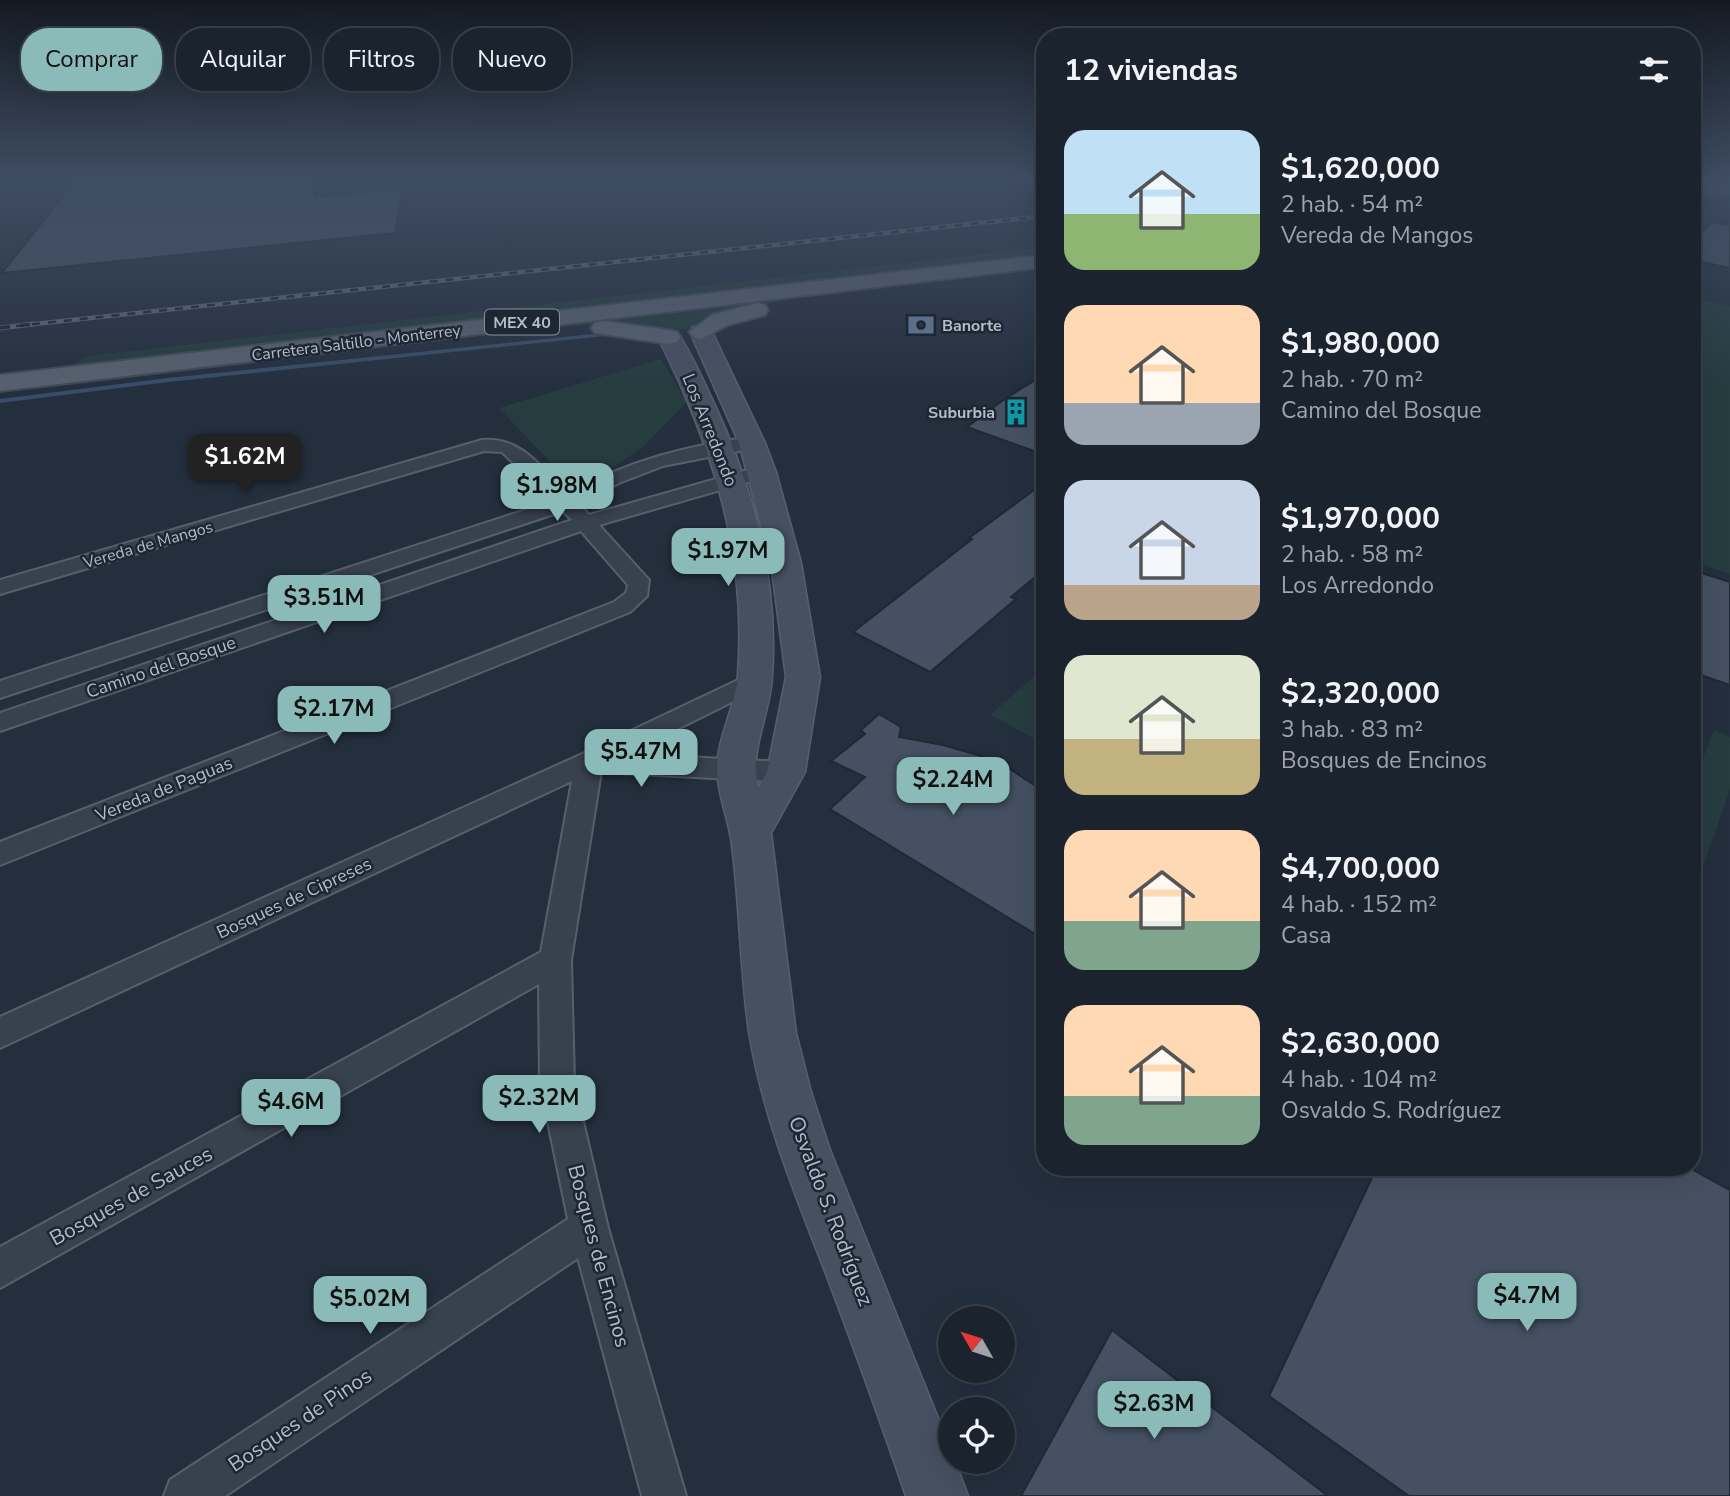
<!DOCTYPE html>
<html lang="es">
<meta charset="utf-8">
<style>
:root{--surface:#1b232e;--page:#242b36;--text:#f1f3f6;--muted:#a0a4aa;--line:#39404a;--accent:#8bbbb9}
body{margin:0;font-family:"Nunito Sans",sans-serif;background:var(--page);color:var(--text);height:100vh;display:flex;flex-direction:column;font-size:26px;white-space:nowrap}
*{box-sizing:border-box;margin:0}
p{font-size:23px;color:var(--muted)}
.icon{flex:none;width:38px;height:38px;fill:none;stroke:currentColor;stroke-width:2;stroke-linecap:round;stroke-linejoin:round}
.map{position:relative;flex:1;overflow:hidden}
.sheet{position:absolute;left:1036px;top:28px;width:665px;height:1148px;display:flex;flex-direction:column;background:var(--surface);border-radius:28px;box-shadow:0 7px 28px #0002,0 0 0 2px var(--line)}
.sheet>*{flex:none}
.hud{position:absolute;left:21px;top:28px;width:665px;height:63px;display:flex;gap:14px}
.needle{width:46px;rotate:309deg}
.tools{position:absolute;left:938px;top:1306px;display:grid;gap:14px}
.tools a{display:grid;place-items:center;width:77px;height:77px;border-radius:50%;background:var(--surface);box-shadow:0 7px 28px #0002,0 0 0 2px var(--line);font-size:35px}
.price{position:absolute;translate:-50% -60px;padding:0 16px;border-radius:14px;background:var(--accent);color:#111;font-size:23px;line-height:46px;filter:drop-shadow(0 2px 4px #0008)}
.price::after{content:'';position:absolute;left:50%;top:42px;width:21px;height:16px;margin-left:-10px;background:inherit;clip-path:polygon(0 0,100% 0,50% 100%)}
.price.on{background:#222;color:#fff}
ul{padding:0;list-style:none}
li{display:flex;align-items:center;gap:21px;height:175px;padding:0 28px}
li span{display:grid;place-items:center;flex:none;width:196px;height:140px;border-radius:21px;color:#555}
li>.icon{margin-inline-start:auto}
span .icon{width:84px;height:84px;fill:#fffc;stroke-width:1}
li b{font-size:30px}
h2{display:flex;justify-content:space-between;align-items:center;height:84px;padding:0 28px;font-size:30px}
.chip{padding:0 24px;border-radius:28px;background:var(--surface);box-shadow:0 7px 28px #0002,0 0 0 2px var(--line);font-size:24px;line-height:63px}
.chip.on{background:var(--accent);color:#111}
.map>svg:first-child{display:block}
</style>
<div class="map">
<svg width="1730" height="1496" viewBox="0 0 1730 1496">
<rect width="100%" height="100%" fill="#242f3e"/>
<!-- green -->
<g fill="#263c3f">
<path d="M1045,247V255L59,369L73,365L88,356Z"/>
<path d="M815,294L721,314L696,328L667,331L608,324L481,332Z"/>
<path d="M1692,298L1730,306V574L1692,561Z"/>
<path d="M661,359L687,402L643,447L610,469L574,487L499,408Z"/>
<path d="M1045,667V744L990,715Z"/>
<path d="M1714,730L1730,737V789L1692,898V787Z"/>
</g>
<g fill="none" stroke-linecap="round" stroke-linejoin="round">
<!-- stream -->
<path fill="#394c67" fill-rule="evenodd" d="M612,332L614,333V335L168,382L0,403V399L168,378Z"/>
</g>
<!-- building -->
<g fill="#455162" stroke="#1f2835" stroke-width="2">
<path d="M76,180H313L315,197L402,189L395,233L2,273Z"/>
<path d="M1711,222L1730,225V268L1692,260V230L1703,232Z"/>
<path d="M1045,374V455L967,427L1006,398Z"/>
<path d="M1045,482V569L1011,597L1016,599L930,672L853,632L972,539L969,538Z"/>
<path d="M1692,570L1730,582V685L1692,672Z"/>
<path d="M879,714L901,727L899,737L943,745L981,756L1010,769L1045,792V940L830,809L865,777L831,761L865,734L861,730Z"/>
<path d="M1377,1167H1688L1730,1190V1496H1409L1269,1396Z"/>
<path d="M1112,1330L1221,1414L1328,1496H1021Z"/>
</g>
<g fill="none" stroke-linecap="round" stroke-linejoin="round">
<!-- street casing -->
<g stroke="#565f6c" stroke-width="4">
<g id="street">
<path d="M752,437L761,443L759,447L663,466L619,483L579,504L589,515L762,466L772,472L769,476L599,525L649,580L647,596L630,612L0,865V842L614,602L626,593L628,585L581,531L0,731V713L572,520L563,511L0,698V681L553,501L502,452L484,451L0,594V580L482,440C521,436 542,469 569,494C626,461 687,446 752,437Z"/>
<path d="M755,672L764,674L767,680L764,686L627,754L786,762L795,765L799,772L795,779L786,782L601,772L571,960L574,1083L608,1228L686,1496H642L578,1258L225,1496H164L170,1480L568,1219L540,1083L539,984L0,1288V1247L541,952L572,781L0,1048V1017L580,755Z"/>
</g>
</g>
<!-- secondary casing -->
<g stroke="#565f6c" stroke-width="3">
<g id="secondary">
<path d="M1692,183L1730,185V195L1692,193Z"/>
<path d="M701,325L709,327L712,332L765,443L776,472L801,563L820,677L805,772L771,833L796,1033L811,1092L830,1150L946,1438L950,1448V1461H955L968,1496H906C881,1423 855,1351 828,1279C797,1199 763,1118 749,1032C740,970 740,907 732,845C729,819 717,794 717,768C718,735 736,706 738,674C747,550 712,446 658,337L661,332H677C691,352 701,376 712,399C753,486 779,580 772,677C770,715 749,749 758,788L767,772L786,677L771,563L739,443L690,332L693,327Z"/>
</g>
</g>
<!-- primary casing -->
<g stroke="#414a57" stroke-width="4">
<g id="primary">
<path d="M1730,180V189L1692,193V183Z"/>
<path d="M1045,255V267L0,391V375Z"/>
<path d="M757,303L765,305L768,310L765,315L728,325L701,339L693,337L689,332L712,315Z"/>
<path d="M603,321L669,330L677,332L681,337L677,342L669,344L595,333L591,328L595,323Z"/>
</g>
</g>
<!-- street -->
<use href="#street" fill="#38414e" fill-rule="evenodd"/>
<!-- secondary -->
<use href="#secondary" fill="#465061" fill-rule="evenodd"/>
<!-- primary -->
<use href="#primary" fill="#56606e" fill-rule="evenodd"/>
<!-- rail-far1 casing -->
<g stroke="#5a6575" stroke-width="4.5">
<path id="rail-far1" d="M16,326L1045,216"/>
</g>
<!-- rail casing -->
<g stroke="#5a6575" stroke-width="5">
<path id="rail" d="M0,328L33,324"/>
</g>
<!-- rail-far1 -->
<use href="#rail-far1" stroke="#1d2633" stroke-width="2.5" stroke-dasharray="8" stroke-linecap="butt"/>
<!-- rail -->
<use href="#rail" stroke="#1d2633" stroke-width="3.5" stroke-dasharray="10" stroke-linecap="butt"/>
</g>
<!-- sky -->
<linearGradient id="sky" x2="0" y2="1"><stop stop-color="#141a22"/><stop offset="0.46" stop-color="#3f4d63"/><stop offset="1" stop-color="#3f4d63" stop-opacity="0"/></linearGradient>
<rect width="1730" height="389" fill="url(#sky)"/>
<!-- icons -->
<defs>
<g id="bank-bare" transform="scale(2.1)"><path d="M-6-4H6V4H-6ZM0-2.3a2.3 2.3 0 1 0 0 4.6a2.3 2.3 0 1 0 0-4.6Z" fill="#5c6f8a" stroke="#1d2633" stroke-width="2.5" paint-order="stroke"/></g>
<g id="building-bare" transform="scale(2.1)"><path d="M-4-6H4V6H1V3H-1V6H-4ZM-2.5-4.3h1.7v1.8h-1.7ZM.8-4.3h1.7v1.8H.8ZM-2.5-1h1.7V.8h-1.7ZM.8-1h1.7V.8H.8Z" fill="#0f9aa8" stroke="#1d2633" stroke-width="2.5" paint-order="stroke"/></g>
</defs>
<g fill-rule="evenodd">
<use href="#bank-bare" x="921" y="325"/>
<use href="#building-bare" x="1016" y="412"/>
</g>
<g text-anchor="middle" stroke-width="5" stroke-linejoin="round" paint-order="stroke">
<!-- shield labels -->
<rect fill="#1d2633" stroke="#878f9c" stroke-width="2" x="485" y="309.5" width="74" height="25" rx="5"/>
<g font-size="16" font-weight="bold" fill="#b4bcc9">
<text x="522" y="328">MEX 40</text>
</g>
<!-- far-poi labels -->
<g font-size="16" font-weight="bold" fill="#b4bcc9" stroke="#1d2633" text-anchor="start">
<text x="942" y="331">Banorte</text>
<text x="995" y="418" text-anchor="end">Suburbia</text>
</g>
<!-- far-street labels -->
<g font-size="16" fill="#b4bcc9" stroke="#1d2633">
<text transform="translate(356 342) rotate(-7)" y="6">Carretera Saltillo - Monterrey</text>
<text transform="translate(148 544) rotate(-16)" y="6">Vereda de Mangos</text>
</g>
<!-- street labels -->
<g font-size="18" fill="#b4bcc9" stroke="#1d2633">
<text transform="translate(710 430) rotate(68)" y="6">Los Arredondo</text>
<text transform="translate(161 667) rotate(-19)" y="6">Camino del Bosque</text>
<text transform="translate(164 789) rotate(-22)" y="6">Vereda de Paguas</text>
<text transform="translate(294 898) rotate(-25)" y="6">Bosques de Cipreses</text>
</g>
<!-- near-street labels -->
<g font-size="21" fill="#b4bcc9" stroke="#1d2633">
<text transform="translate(131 1196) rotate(-29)" y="7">Bosques de Sauces</text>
<text transform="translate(831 1211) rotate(69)" y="7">Osvaldo S. Rodríguez</text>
<text transform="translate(599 1256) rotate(75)" y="7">Bosques de Encinos</text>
<text transform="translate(300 1420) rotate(-34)" y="7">Bosques de Pinos</text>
</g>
</g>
</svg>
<div class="tools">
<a><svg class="needle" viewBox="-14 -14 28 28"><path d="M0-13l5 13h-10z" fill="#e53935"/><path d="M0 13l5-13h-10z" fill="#a0a4aa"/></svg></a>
<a><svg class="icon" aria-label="locate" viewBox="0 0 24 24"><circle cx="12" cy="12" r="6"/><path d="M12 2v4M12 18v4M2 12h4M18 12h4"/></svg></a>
</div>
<b class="price on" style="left:245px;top:494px">$1.62M</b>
<b class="price" style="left:557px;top:523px">$1.98M</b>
<b class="price" style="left:728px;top:588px">$1.97M</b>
<b class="price" style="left:324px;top:635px">$3.51M</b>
<b class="price" style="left:334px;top:746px">$2.17M</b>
<b class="price" style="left:641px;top:789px">$5.47M</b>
<b class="price" style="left:953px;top:817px">$2.24M</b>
<b class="price" style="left:539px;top:1135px">$2.32M</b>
<b class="price" style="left:291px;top:1139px">$4.6M</b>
<b class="price" style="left:1527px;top:1333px">$4.7M</b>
<b class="price" style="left:370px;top:1336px">$5.02M</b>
<b class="price" style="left:1154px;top:1441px">$2.63M</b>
<div class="hud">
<a class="chip on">Comprar</a>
<a class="chip">Alquilar</a>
<a class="chip">Filtros</a>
<a class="chip">Nuevo</a>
</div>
<section class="sheet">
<h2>12 viviendas<svg class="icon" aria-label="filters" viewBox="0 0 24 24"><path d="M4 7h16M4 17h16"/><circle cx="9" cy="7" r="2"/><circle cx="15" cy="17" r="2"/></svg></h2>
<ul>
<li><span style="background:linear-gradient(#bfe0f5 60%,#8fb573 0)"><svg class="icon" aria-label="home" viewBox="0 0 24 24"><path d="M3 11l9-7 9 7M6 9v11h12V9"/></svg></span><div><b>$1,620,000</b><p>2 hab. · 54 m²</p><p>Vereda de Mangos</p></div></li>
<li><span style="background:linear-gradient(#ffd9b3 70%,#9aa5b1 0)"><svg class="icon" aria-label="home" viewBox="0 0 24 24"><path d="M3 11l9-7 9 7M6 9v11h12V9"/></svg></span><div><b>$1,980,000</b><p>2 hab. · 70 m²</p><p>Camino del Bosque</p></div></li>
<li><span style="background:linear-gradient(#c9d6e8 75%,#b9a48a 0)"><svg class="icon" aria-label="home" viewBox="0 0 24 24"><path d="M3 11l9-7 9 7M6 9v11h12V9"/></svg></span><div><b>$1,970,000</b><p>2 hab. · 58 m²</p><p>Los Arredondo</p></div></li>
<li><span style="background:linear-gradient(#dfe7d0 60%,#c2b280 0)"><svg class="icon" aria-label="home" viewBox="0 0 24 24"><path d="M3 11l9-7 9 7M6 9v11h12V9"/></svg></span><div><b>$2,320,000</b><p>3 hab. · 83 m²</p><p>Bosques de Encinos</p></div></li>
<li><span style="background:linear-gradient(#ffd9b3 65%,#7fa58c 0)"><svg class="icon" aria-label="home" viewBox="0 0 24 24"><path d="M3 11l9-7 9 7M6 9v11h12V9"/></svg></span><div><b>$4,700,000</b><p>4 hab. · 152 m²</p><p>Casa</p></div></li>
<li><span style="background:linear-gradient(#ffd9b3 65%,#7fa58c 0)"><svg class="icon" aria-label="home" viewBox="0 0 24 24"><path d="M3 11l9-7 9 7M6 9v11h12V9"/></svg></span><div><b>$2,630,000</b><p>4 hab. · 104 m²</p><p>Osvaldo S. Rodríguez</p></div></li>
</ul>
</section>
</div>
